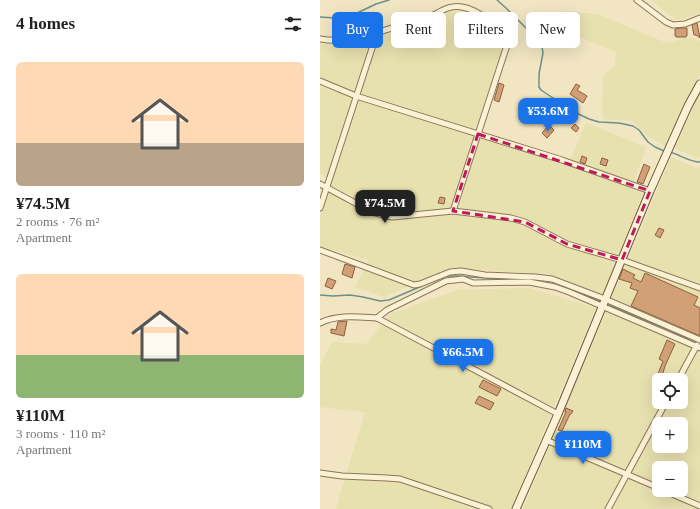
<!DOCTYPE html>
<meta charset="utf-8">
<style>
:root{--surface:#fff;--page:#f6f6f6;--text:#222;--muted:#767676;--accent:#1a73e8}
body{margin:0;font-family:Georgia,serif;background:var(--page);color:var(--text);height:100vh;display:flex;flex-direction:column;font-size:15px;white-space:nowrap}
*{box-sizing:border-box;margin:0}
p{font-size:13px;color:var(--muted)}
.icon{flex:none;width:22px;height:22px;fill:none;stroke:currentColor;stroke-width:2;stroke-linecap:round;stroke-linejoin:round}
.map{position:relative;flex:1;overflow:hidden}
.details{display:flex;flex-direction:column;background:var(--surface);width:320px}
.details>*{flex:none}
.guide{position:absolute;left:12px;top:12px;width:308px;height:36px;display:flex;gap:8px}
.buttons{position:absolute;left:332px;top:373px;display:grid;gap:8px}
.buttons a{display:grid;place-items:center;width:36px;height:36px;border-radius:6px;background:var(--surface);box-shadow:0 4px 16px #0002;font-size:20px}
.price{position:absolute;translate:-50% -34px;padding:0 9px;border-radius:8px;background:var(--accent);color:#fff;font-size:13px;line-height:26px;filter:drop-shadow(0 1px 2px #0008)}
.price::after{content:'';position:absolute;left:50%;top:24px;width:12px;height:9px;margin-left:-6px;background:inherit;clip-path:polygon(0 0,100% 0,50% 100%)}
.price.on{background:#222;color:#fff}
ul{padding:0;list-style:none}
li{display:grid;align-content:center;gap:8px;height:212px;padding:0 16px}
li span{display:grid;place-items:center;height:124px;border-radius:6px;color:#555}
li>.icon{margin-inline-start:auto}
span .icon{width:72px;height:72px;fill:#fffc;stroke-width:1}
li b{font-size:17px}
h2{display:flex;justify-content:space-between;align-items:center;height:48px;padding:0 16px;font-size:17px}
.pill{padding:0 14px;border-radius:6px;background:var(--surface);box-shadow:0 4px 16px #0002;font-size:14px;line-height:36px}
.pill.on{background:var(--accent);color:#fff}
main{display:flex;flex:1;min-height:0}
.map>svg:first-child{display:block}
</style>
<main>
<section class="details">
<h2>4 homes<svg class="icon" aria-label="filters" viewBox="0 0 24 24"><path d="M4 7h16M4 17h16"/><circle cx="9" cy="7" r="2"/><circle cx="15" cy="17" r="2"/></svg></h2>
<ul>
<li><span style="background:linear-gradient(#ffd9b3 65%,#b9a48a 0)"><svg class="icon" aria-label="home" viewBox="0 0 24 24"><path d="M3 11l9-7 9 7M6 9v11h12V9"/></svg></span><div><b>¥74.5M</b><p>2 rooms · 76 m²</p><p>Apartment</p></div></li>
<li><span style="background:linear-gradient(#ffd9b3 65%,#8fb573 0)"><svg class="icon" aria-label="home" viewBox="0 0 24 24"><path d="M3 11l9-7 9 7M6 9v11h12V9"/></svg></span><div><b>¥110M</b><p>3 rooms · 110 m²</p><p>Apartment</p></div></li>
</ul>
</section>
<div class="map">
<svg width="380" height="509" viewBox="0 0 380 509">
<rect width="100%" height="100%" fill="#f1e5c2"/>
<!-- farmland -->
<g fill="#e7e0af" fill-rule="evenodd">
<path d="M331,0H380V14L356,20Z"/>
<path d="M247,11L277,14L347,43L370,37L380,41V74L346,146L330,138L312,121L284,119L282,108L283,76L295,66L296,52L229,24Z"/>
<path d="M130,12L147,13L181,36L184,42L154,135L248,164L266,123L326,147L311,189L323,193L283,294L228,274L130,268L64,297L35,287L49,260L0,247V216L12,181L0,174V44L27,45L109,23Z"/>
<path d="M380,91V157L377,158L354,148Z"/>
<path d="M351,157L376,168L380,167V509H203ZM339,380H361V402H339ZM339,424H361V446H339ZM339,468H361V490H339Z"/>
<path d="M209,288L276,308L191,509H16L45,412L0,407V366L12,342L46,344L70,314L138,290Z"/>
</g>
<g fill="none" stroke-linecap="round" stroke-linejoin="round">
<!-- stream -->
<g stroke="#6b928a" stroke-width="1.5">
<path d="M177,0L186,8L215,37L222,47L223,53L219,74V87L221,90L233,98L240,105L269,119L279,122L299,123L313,126L319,130L328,142L335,147L344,151"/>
<path d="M0,17L16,18L35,14L56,4L69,0"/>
<path d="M350,152C360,155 370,162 380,162"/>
<path d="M126,276H139L149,277L211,280L232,284L252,289L282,302"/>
<path d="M0,295L13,296L30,295L43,297L60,301L69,300L102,286"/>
<path d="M286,304L351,331L380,345"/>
</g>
</g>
<!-- building -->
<g fill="#d1a076" stroke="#8d603c">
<path d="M377,23L380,38L376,35H374L372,25Z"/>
<path d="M360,28H367V36H366V37H356V36H355V29Z"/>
<path d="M179,83L184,85L179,102L174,100Z"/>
<path d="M256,84L260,86L257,90L267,96L263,103L250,94Z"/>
<path d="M255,124L259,128L256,132L251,128Z"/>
<path d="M229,125L234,130L227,138L222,133Z"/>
<path d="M262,156L267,158L265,164L260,162Z"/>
<path d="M282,158L288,160L286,166L280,164Z"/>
<path d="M324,164L330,167L323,184L317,182Z"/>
<path d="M120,197L125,198L124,204L118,203Z"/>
<path d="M339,228L344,230L340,238L335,235Z"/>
<path d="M25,264L35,267L32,278L22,274Z"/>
<path d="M303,269L315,275L313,278L321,282L325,273L378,297L374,305L380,308V336L311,306L318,291L310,288L312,283L299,279Z"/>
<path d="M8,278L16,281L12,289L5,286Z"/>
<path d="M27,321L24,336L11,333V329L16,330L18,322Z"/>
<path d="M347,340L355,344L345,366L341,380H339V386L334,384L343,361L339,359Z"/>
<path d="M163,380L181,389L177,396L159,387Z"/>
<path d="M159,396L174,403L170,410L155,403Z"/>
<path d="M246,408L253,411L251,414H250L242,431L238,430L246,412H245Z"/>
</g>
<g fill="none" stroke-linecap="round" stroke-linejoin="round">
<!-- street casing -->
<g stroke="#8c7658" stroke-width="7">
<g id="street">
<path d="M317,0L346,22L353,25L365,24L380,18"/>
<path d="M0,39C27,44 53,34 78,26C87,24 96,23 105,19C117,15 127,4 142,7C160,10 177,27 189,39L133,211"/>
<path d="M0,81L36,96L242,160L330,191"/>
<path d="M0,184L52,212L72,217L133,211L191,218L205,222L247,244L302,260L380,288"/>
<path d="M0,208L57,33"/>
<path d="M0,250L94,285L100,284L130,272L141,271L165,275L215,277L232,279L285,299L380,340"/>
<path d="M57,318L67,310L126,281L143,279L153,283L209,282L235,287L249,292L380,348"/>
<path d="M0,323C18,314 38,317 57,318L238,414"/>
<path d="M358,380L377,345"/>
<path d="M226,440L339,488"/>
<path d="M0,473L22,476L67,478L80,479L169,509"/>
<path d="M343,490L380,506"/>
<path d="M288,509L346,402"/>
</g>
</g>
<!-- secondary casing -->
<g stroke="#6e573b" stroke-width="9">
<path id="secondary" d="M196,509L238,414L330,191L368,106L380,84"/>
</g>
<!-- street -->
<use href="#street" stroke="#fbf2d6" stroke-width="5"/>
<!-- secondary -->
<use href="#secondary" stroke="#fbf2d6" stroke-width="7"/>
</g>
<!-- marked area -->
<path fill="none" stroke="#c2185b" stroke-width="3" stroke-dasharray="8 5" stroke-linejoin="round" d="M158,134L330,191L302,260L247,244L205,222L133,211Z"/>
</svg>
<div class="buttons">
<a><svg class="icon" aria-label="locate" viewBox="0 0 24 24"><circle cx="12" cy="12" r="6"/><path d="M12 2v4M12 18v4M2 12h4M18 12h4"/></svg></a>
<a>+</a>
<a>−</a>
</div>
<b class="price" style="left:228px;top:132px">¥53.6M</b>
<b class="price on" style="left:65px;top:224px">¥74.5M</b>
<b class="price" style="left:143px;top:373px">¥66.5M</b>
<b class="price" style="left:263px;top:465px">¥110M</b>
<div class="guide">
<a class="pill on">Buy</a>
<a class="pill">Rent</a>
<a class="pill">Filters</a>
<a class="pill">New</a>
</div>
</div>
</main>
